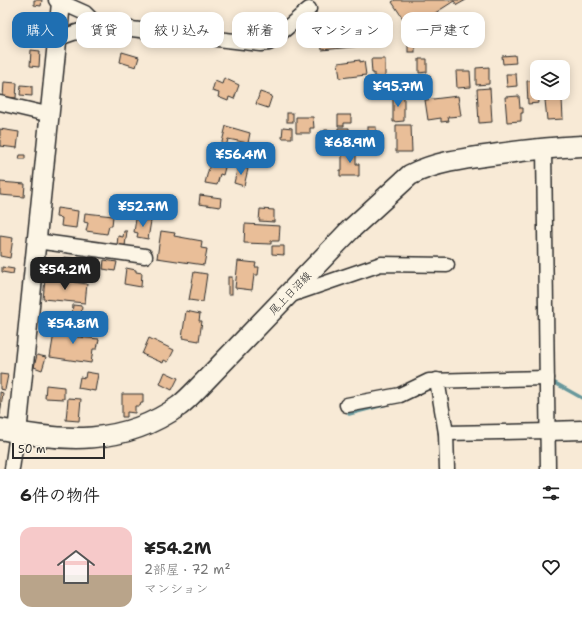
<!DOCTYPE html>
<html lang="ja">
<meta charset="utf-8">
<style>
:root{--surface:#fff;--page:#f6f6f6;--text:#222;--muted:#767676;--accent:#1f6fb2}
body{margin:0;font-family:"Shantell Sans","Klee One",sans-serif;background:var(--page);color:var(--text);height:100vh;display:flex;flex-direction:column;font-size:15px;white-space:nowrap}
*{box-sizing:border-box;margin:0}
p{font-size:13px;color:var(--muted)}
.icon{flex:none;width:22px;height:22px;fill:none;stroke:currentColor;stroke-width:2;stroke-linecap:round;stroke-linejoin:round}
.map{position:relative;height:469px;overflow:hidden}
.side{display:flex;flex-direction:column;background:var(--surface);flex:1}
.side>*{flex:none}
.banner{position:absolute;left:12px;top:12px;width:558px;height:36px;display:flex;gap:8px}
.fabs{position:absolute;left:530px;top:60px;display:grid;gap:8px}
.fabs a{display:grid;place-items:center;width:40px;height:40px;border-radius:8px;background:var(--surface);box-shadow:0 2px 10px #0003;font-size:20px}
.scale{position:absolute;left:12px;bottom:10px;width:93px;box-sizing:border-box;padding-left:4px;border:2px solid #2b2b2b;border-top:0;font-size:11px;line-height:14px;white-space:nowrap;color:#2b2b2b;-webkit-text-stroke:3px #fcf5e5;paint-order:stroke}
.price{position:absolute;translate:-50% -34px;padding:0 9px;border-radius:8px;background:var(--accent);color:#fff;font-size:13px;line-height:26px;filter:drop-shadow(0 1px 2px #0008)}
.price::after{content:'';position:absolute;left:50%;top:24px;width:12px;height:9px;margin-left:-6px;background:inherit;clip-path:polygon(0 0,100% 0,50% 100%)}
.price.on{background:#222;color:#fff}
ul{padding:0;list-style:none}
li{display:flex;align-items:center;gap:12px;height:100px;padding:0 20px}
li span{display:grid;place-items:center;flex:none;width:112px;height:80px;border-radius:12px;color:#555}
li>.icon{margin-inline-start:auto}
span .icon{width:48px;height:48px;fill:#fffc;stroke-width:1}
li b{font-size:17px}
h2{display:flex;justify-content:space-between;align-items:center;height:48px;padding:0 20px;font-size:17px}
.pill{padding:0 14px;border-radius:12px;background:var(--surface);box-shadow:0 2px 10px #0003;font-size:14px;line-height:36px}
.pill.on{background:var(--accent);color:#fff}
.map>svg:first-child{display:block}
</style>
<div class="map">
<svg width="582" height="469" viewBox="0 0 582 469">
<rect width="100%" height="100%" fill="#f8ead6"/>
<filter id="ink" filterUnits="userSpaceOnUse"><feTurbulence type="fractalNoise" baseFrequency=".025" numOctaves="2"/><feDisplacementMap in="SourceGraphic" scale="8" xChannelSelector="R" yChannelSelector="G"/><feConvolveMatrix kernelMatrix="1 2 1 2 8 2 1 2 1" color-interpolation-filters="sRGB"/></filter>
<g filter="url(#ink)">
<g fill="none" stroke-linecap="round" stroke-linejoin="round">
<!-- stream -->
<g stroke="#67989c" stroke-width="3.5">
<path d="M555,383L582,398"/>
<path d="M349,414L395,402"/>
</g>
</g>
<!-- building -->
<g fill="#e9be98" stroke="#2b2b2b">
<path d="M34,0H42L41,6L34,5Z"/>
<path d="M395,0H466L457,5L454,1L410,29L392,2Z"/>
<path d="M370,19L372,45L322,50L319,24Z"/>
<rect x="408" y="43" width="7" height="9"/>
<path d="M31,50L40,51L39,67L30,66Z"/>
<path d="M122,52L139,57L136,67L120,62Z"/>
<path d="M515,55L516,63L503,64L502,56Z"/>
<path d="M371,59H385V83H377V77H374V73H372Z"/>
<path d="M419,59H427V72L419,73Z"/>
<path d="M360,60V62L364,61L366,75L340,78L338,63Z"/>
<path d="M489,67V84L476,85V68Z"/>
<path d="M456,71H470L471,87L457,88Z"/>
<path d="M506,74H516L517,86L507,87Z"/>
<path d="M421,75H430V92H422Z"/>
<path d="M224,78L239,85L234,99L229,97L228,101L218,97L219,93L212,91L215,81L222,84Z"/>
<path d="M537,80L539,103L528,104L527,81Z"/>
<path d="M4,82L17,83L16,98L3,97Z"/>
<path d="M21,85L32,86V96L20,95Z"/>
<path d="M490,88L492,122L479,123L477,89Z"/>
<path d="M260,92L272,96L268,108L256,104Z"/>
<path d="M546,93H561V96L546,97Z"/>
<path d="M393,94H404V121L393,122Z"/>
<path d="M458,96L461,116L448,117L449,121L441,122V118L428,120L425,100Z"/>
<path d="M519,96L520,108H523V113H521V121L507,122L505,97Z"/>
<path d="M562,99L563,119L547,120L545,100Z"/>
<rect x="287" y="113" width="6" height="9"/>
<path d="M338,115H351V123H344V126H338Z"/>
<path d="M296,117H313L314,128H310V133H296Z"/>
<path d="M396,125H411L412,152H396Z"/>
<path d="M226,126L250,133L248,143L228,139L224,155L228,156L223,175L220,174L217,185L205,183L215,144L221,146Z"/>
<path d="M283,127L292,128V138H282Z"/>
<rect x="368" y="127" width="8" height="13"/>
<path d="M338,128H349V140H352V145H349V147H338Z"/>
<path d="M0,129L19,132L17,148L0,146Z"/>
<rect x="325" y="130" width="5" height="11"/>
<path d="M342,150H356V164H359V176H340V170H342Z"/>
<path d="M20,155H25V159H19Z"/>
<path d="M238,166L248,169L244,186L234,183Z"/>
<path d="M0,182L25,184L24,197L0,195Z"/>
<path d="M200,195L221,198L220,207L199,204Z"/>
<path d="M151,199L160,201L158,219L148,217Z"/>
<path d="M57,208L78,211L76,228L61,226L62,218L56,217Z"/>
<path d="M260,209L274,210V222L259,221Z"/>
<path d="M85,213L113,216L112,226H109L107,234L86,231L88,223L84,222Z"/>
<path d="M136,219L151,221L148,239L137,237L138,233L134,232Z"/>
<path d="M245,224L280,226L279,241H271V244L244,243Z"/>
<path d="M124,231H127L125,246L117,245L118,236L123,237Z"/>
<path d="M161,231L175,233L174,236L202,241L201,248L207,249L204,265L157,258Z"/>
<path d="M0,236L13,238L10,258L0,256Z"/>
<path d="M272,246H284V255L272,254Z"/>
<path d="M64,257L78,259L76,271L59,269L61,260H64Z"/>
<path d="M85,258L93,259L92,262L100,264L98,281L82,279Z"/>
<path d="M104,260L117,262L115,271L103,269Z"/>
<path d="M238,261L256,263L255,267H259L258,275H254L252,290L235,288Z"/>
<path d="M2,267L14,269L13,274L2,272Z"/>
<path d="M126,268L136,270V272L142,273L141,287L124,284Z"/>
<path d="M194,272L207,274L203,302L189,300Z"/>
<rect x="228" y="277" width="4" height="17"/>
<path d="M55,278L75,280L74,282L87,284L85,303L43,299L45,279L55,280Z"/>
<path d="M73,305L82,306L81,316L72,315Z"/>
<path d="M186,311L200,314L199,321H202L199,341L182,338Z"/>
<path d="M66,322L79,324L77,337L99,339L97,349H93L91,363L50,357L54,333L64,335Z"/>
<path d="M149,338L174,350L168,362L164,360L163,363L142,354Z"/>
<path d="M37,355L46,357L42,370L34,367Z"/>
<path d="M86,372L98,374L95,391L78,388L80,377L85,378Z"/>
<path d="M165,372L178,378L172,390L160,384Z"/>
<path d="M0,374L8,375L5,390L0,389Z"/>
<path d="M46,385L64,387V399L45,398Z"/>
<path d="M0,392L3,393L0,415Z"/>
<path d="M122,394H143V403H141L140,406H135V413L127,412V417H122Z"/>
<path d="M68,398L81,399L79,421L66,420Z"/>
</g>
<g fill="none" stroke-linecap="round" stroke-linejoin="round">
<!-- minor casing -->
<g stroke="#2b2b2b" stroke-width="17">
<g id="minor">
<path d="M56,0L85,13L97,25L261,44L269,43L309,9"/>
<path d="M59,38L97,25"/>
<path d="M0,103L51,115"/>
<path d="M544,148L548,469"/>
<path d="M36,241L145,256"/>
<path d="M288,296L381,264L447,265"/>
<path d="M437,380L446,433L447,469"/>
<path d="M347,405L400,395L429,381L547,378"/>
<path d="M446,433L548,431"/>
<path d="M12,469L17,433"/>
</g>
</g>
<!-- tertiary casing -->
<g stroke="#2b2b2b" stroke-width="21">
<g id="tertiary">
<path d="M548,431L582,430"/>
<path d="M17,433L61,3"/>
</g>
</g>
<!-- secondary casing -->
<g stroke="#2b2b2b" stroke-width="23">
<path id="secondary" d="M0,429C63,442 123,446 179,406C187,400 195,391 203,383L350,230L410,175C438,161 469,158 499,154C527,150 554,147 582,146"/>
</g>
<!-- minor -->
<use href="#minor" stroke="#fcf5e5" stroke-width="14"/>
<!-- tertiary -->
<use href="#tertiary" stroke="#fcf5e5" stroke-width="18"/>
<!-- secondary -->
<use href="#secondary" stroke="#fcf5e5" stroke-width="20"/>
</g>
</g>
<g text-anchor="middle" stroke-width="4" stroke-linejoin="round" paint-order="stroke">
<!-- street labels -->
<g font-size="11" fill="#2b2b2b" stroke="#fcf5e5">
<text transform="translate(290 293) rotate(-46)" y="4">尾上日沼線</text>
</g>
</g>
</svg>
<div class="fabs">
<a><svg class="icon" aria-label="layers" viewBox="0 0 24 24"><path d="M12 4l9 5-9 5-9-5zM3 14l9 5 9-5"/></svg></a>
</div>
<div class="scale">50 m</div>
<b class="price" style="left:398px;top:108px">¥95.7M</b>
<b class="price" style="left:350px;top:164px">¥68.9M</b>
<b class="price" style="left:241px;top:176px">¥56.4M</b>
<b class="price" style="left:143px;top:228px">¥52.7M</b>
<b class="price on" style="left:65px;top:291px">¥54.2M</b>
<b class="price" style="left:73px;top:345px">¥54.8M</b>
<div class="banner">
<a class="pill on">購入</a>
<a class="pill">賃貸</a>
<a class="pill">絞り込み</a>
<a class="pill">新着</a>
<a class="pill">マンション</a>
<a class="pill">一戸建て</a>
</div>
</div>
<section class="side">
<h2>6件の物件<svg class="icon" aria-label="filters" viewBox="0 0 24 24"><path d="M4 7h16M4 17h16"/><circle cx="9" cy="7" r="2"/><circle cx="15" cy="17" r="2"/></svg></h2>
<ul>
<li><span style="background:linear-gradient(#f6c9c9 60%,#b9a48a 0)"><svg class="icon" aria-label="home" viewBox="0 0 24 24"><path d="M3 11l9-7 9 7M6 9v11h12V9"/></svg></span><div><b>¥54.2M</b><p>2部屋 · 72 m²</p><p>マンション</p></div><svg class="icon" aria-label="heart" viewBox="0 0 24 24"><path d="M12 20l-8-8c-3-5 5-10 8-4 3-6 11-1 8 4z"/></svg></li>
</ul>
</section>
